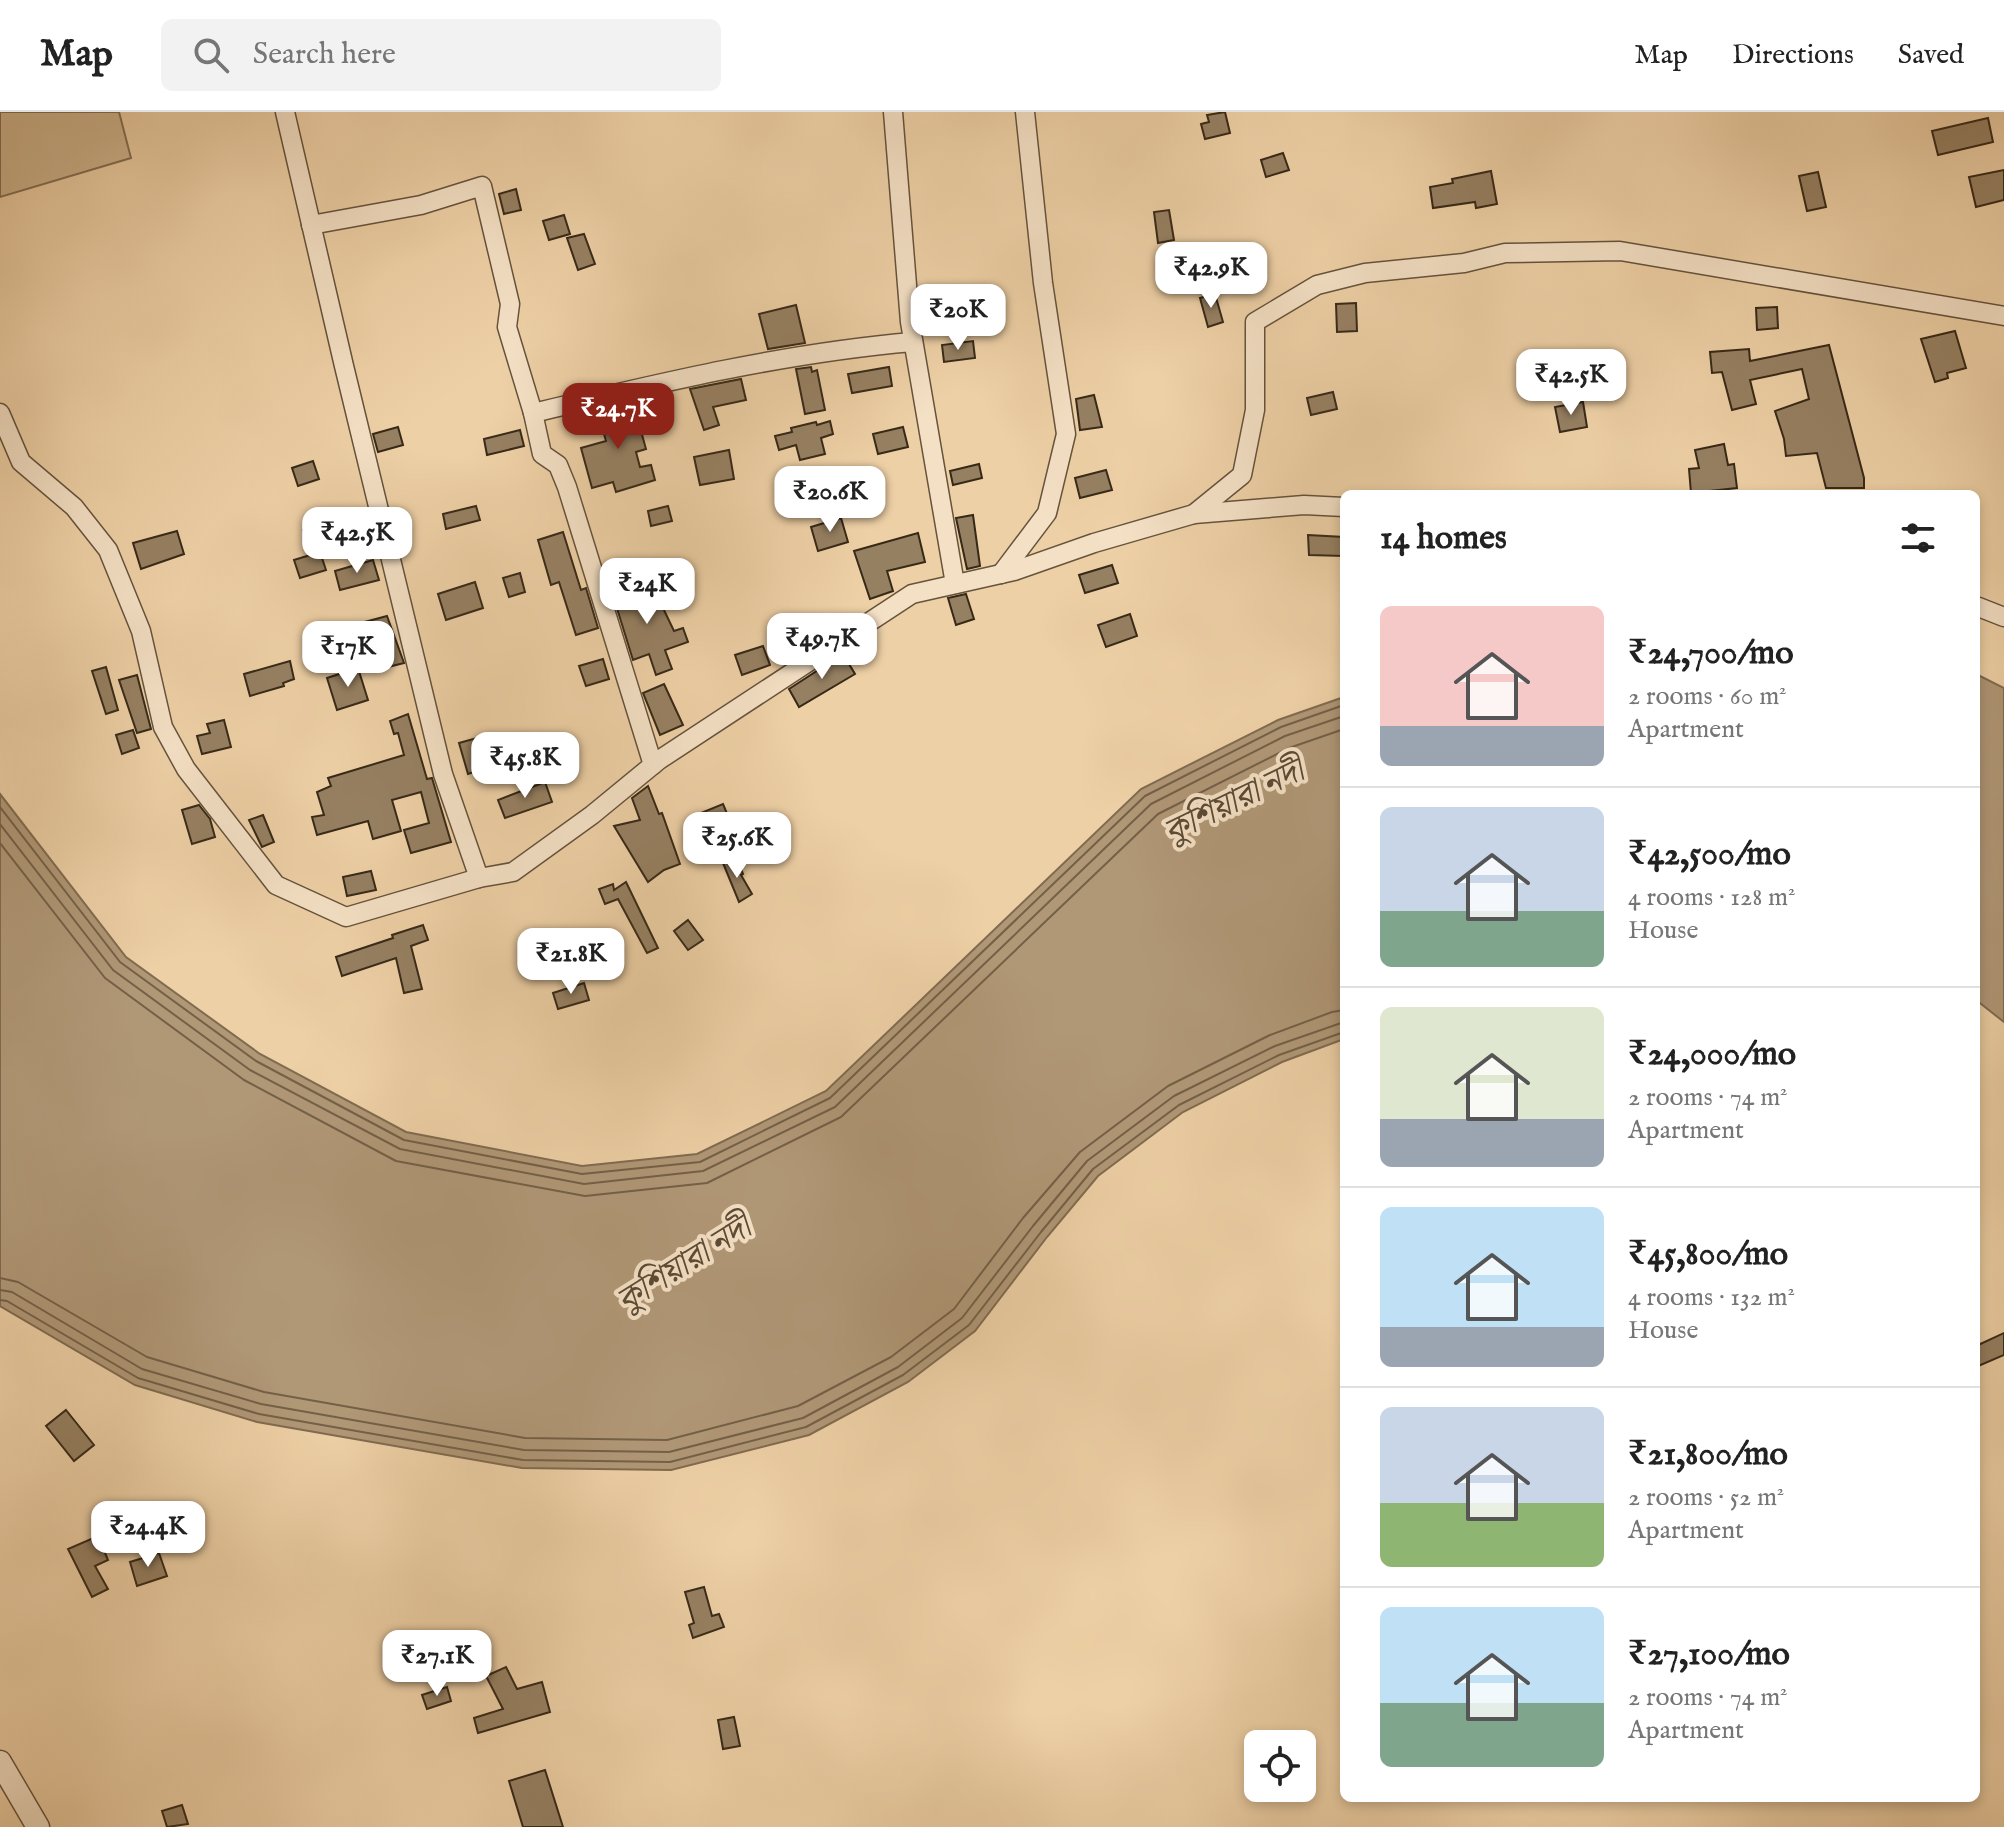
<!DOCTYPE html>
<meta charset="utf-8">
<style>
:root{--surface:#fff;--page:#f2f2f2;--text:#222;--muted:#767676;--line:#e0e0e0;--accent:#8f2418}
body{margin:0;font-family:"IM FELL English","Noto Serif Bengali",serif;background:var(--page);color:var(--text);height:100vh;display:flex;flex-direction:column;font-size:30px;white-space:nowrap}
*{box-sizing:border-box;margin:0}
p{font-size:26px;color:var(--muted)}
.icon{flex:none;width:44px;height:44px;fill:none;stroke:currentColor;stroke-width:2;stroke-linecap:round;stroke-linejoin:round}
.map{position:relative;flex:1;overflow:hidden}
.panel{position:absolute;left:1340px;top:378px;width:640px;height:1312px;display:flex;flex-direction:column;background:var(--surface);border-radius:12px;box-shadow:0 4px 12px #0003}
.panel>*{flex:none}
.buttons{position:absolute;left:1244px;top:1618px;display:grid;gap:16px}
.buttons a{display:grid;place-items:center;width:72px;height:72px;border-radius:12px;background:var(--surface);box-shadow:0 4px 12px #0003;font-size:40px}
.price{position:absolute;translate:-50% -68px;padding:0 18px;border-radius:16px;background:#fff;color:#222;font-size:26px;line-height:52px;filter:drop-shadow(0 2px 4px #0008)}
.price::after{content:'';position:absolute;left:50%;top:48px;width:24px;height:18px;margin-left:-12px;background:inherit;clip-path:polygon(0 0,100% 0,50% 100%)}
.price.current{background:var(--accent);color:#fff}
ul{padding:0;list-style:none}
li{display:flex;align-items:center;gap:24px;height:200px;padding:0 40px}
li+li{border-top:2px solid var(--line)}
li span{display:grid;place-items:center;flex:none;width:224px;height:160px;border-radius:12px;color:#555}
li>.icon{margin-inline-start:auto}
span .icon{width:96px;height:96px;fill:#fffc;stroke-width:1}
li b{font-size:34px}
h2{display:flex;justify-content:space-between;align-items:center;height:96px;padding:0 40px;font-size:34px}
header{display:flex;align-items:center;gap:48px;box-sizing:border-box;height:112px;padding:0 40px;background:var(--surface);border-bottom:2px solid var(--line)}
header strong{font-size:38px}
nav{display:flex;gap:44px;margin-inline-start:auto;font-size:28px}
.search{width:560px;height:72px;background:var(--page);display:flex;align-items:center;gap:20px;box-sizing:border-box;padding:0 28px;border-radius:12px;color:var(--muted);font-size:30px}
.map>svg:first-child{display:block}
</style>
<header>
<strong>Map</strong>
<div class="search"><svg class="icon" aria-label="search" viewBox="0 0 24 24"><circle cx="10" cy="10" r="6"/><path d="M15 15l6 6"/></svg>Search here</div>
<nav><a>Map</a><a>Directions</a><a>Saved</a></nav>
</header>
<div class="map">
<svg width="2004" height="1715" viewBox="0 0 2004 1715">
<rect width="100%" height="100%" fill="#eed0a6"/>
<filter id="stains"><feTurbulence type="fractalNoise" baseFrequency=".0025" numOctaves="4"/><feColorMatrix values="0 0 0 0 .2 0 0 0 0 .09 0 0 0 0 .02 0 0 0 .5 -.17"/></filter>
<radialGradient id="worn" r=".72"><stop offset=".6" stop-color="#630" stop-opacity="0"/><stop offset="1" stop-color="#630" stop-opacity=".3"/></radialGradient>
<!-- green -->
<path fill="#cfb48e" stroke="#836e53" stroke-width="2" d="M0,0H119L131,46L0,85Z"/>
<!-- water -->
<g fill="#b09776" stroke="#806b50" stroke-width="2">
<path d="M1976,562L2004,576V910L1976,888Z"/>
<path d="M1344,585V927L1282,950L1183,1000L1098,1064L1047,1125L975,1219L908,1270L809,1323L671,1358L522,1356L257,1310L135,1273L0,1194V682L126,845L260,942L406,1020L582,1054L697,1042L826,979L1141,677L1278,608Z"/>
</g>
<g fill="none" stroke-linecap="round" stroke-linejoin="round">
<!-- shore -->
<g stroke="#746047" stroke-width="2">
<path d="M0,695L120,850L256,949L404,1028L582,1062L700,1050L830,986L1145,684L1281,615L1344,593"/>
<path d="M0,712L113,858L250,958L400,1037L584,1072L703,1059L835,995L1151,692L1285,624L1344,604"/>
<path d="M0,731L105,866L244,968L396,1049L585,1084L707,1071L841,1005L1158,702L1289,636L1344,617"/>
<path d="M0,1166L18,1170L147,1245L264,1280L525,1326L667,1328L798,1294L891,1245L954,1197L1023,1106L1080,1040L1168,974L1270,923L1332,900L1344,898"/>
<path d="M0,1178L12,1180L142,1257L261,1292L524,1338L669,1340L803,1306L898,1255L962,1206L1033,1114L1087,1049L1174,984L1275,934L1344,910"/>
<path d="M0,1188L7,1189L138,1266L259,1302L523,1348L670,1350L806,1315L903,1263L969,1213L1041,1120L1093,1057L1179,993L1279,943L1344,920"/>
</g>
</g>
<!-- building -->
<g fill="#968062" stroke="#372918" stroke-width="2">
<path d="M1225,0L1230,21L1205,27L1201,12L1209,10L1207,3Z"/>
<path d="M1988,6L1993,30L1938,43L1932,19Z"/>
<path d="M1283,41L1289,58L1266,65L1261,48Z"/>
<path d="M2004,58V88L1976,95L1969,65Z"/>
<path d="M1491,59L1497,92L1476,96L1475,90L1433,96L1430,75L1453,71L1452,67Z"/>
<path d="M1818,60L1826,95L1807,99L1799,64Z"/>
<path d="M516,77L521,98L504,102L499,82Z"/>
<path d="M1169,98L1174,128L1158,131L1154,100Z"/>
<path d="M564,103L570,122L549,128L543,109Z"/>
<path d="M584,122L595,152L578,158L567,126Z"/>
<path d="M1215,182L1223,210L1208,215L1200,186Z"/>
<path d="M1356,191L1357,219L1337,220L1336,192Z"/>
<path d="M796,193L805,231L768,237L759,202Z"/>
<path d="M1777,195L1778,216L1757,218L1756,196Z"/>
<path d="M1955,219L1966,256L1947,261L1948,266L1935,270L1921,227Z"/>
<path d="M973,229L975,246L944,250L942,233Z"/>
<path d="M1829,233L1864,366V376H1826L1817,341L1786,344L1784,327L1775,299L1809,287L1802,257L1750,268L1756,292L1732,298L1722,260L1712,261L1710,240L1749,237L1750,249Z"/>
<path d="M811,255L812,260L817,258L825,298L805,302L796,257Z"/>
<path d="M889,255L892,274L852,281L848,262Z"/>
<path d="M741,267L746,288L713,295L719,313L704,318L690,277Z"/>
<path d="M1333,280L1337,297L1311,303L1307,286Z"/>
<path d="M1094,283L1102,315L1080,318L1076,287Z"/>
<path d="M633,290L646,337L636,340L640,355L651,353L655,368L616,380L613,370L592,376L581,336L606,329L597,298Z"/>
<path d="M1583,290L1587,315L1560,320L1555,295Z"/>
<path d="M830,309L833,322L821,326L825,342L800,348L796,333L779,338L775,324L792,320L791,316L816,310L817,313Z"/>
<path d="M398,315L403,333L378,340L373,322Z"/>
<path d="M903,315L908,335L878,342L873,322Z"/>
<path d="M520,318L524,334L487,343L484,327Z"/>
<path d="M1724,332L1728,353L1734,352L1737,376L1691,381L1689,357L1699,356L1695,338Z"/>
<path d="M729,338L734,367L700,373L694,345Z"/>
<path d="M313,349L319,367L298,374L292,356Z"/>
<path d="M979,352L982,366L953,373L950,359Z"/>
<path d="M1106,358L1112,378L1080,386L1075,366Z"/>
<path d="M476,394L480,408L446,417L443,402Z"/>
<path d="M668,394L672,409L651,414L648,399Z"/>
<path d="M973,403L980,454L967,457L956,406Z"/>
<path d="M841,406L848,430L818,439L811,415Z"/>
<path d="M319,413L325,431L309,437L303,418Z"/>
<path d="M177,419L184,442L141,457L133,431Z"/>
<path d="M563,420L581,478L586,476L598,516L576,523L559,470L551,473L538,428Z"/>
<path d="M918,421L925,450L887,459L893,479L870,487L854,439Z"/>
<path d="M1308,423L1344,425V444L1309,443Z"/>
<path d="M320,440L326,458L300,466L294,448Z"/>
<path d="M373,448L379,468L340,478L335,459Z"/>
<path d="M1112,453L1118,471L1085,481L1079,463Z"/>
<path d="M520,461L525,480L509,485L503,466Z"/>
<path d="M475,470L483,496L446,508L438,482Z"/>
<path d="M631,470L635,483L653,475L674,519L683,516L688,530L665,538L672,557L656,563L649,542L633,548L611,477Z"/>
<path d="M966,482L974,507L956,513L948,486Z"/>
<path d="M1130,502L1137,524L1106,535L1098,513Z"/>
<path d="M387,504L404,551L384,556L375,522L350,529L346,515Z"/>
<path d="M763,534L770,553L742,563L735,543Z"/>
<path d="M843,542L855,562L799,595L789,577Z"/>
<path d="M603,547L609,567L586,574L579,554Z"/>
<path d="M290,549L294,567L283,571L284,574L250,584L244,562Z"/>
<path d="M106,555L118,598L106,602L92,559Z"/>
<path d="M358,556L368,588L337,598L327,566Z"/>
<path d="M137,563L151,617L137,621L119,568Z"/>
<path d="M664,572L683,613L660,623L643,581Z"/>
<path d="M408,602L427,667L432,666L451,730L411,741L404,718L429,711L421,680L392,688L401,719L373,727L368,709L317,723L312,705L324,703L317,680L331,674L328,666L404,643L398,621L394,622L390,609Z"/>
<path d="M224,608L231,635L202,642L197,624L210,621L207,612Z"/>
<path d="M133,618L139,636L122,642L116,623Z"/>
<path d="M477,626L486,656L468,662L459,631Z"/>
<path d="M545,670L552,690L505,706L498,688Z"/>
<path d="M648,674L659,702L662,701L680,752L664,758L648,770L614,714L640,708L632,686Z"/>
<path d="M723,692L730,709L709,718L701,701Z"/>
<path d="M199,693L210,707L215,725L192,732L182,698Z"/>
<path d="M263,703L274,730L262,735L249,708Z"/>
<path d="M732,747L733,749L737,747L743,762L741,763L752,782L739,790L723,751Z"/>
<path d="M371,759L376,778L347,784L343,765Z"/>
<path d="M626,770L658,836L647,841L618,787L605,792L599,777L613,772L614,778Z"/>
<path d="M688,808L703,828L688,838L674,819Z"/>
<path d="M423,813L428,828L411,834L422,877L404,881L396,846L342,864L336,845L393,826L392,823Z"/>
<path d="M584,871L589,888L558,897L553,881Z"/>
<path d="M2004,1221V1243L1976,1255V1234Z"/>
<path d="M66,1298L94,1333L74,1349L46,1314Z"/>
<path d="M98,1424L108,1448L95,1454L108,1477L92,1485L68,1437Z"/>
<path d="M159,1441L167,1464L137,1474L130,1450Z"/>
<path d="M704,1475L712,1504L719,1502L724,1515L693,1526L689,1513L694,1511L685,1480Z"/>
<path d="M506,1555L517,1577L542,1570L550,1600L478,1621L474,1606L503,1597L486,1564Z"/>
<path d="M447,1575L451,1589L427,1597L422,1583Z"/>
<path d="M734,1605L740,1634L723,1637L718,1608Z"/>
<path d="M545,1658L563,1715H523L509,1669Z"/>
<path d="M182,1693L188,1712L167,1715L162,1699Z"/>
</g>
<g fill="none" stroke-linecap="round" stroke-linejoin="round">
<!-- minor casing -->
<g stroke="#65533c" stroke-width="21">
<g id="minor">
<path d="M285,0L344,254L443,662L479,766"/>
<path d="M893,0L910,210L955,472"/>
<path d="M311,113L421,93L482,74L510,192L507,215L533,301C659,271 784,241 913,230"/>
<path d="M0,301L21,350L74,395L108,438L141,519L163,615L186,657L276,773L346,805L479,766L513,760L592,703L659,648L912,482L1014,459L1094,431L1194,402L1242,363L1255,298V210L1317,173L1365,161L1464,151L1505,141L1620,139L2004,204"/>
<path d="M533,301L542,342L558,353L567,375L653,653"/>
<path d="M1194,402L1304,393L1344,395"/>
<path d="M1001,462L1047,401L1066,322L1043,171L1025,0"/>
<path d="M1976,494L2004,505"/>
</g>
</g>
<!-- tertiary casing -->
<g stroke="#65533c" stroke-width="25">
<path id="tertiary" d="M0,1650L38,1715"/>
</g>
<!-- minor -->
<use href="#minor" stroke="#f4e0c5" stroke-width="18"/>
<!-- tertiary -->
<use href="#tertiary" stroke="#f4e0c5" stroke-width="22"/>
</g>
<g text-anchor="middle" stroke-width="8" stroke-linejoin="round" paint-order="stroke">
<!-- water labels -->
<g font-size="34" font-style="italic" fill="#5b4a34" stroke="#f4e0c5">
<text transform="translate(1233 688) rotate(-26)" y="12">কুশিয়ারা নদী</text>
<text transform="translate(683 1151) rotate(-32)" y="12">কুশিয়ারা নদী</text>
</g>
</g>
<rect width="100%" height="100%" filter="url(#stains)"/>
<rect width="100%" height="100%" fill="url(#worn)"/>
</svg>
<div class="buttons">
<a><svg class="icon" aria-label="locate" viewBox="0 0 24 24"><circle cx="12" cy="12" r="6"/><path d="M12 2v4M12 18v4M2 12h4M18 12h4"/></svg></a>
</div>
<b class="price" style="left:1211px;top:198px">₹42.9K</b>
<b class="price" style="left:958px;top:240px">₹20K</b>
<b class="price" style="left:1571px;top:305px">₹42.5K</b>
<b class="price current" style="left:618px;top:339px">₹24.7K</b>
<b class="price" style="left:830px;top:422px">₹20.6K</b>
<b class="price" style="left:357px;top:463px">₹42.5K</b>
<b class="price" style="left:647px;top:514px">₹24K</b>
<b class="price" style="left:822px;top:569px">₹49.7K</b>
<b class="price" style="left:348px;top:577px">₹17K</b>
<b class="price" style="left:525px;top:688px">₹45.8K</b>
<b class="price" style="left:737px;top:768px">₹25.6K</b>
<b class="price" style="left:571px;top:884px">₹21.8K</b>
<b class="price" style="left:148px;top:1457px">₹24.4K</b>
<b class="price" style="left:437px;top:1586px">₹27.1K</b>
<section class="panel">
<h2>14 homes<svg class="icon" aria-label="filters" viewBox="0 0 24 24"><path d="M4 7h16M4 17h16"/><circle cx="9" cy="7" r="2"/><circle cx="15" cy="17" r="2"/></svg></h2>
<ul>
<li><span style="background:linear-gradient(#f6c9c9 75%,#9aa5b1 0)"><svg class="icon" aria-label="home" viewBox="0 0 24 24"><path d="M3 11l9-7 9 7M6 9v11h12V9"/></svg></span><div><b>₹24,700/mo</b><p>2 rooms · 60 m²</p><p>Apartment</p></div></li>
<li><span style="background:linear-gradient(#c9d6e8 65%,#7fa58c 0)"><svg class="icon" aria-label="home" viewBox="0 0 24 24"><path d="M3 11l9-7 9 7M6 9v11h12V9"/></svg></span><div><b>₹42,500/mo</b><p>4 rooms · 128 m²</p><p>House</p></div></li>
<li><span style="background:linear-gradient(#dfe7d0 70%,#9aa5b1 0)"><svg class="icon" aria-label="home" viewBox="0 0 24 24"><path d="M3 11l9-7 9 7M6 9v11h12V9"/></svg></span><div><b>₹24,000/mo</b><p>2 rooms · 74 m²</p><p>Apartment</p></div></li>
<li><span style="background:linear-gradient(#bfe0f5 75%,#9aa5b1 0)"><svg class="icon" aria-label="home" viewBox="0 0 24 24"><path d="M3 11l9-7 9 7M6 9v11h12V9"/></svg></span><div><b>₹45,800/mo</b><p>4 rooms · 132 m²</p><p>House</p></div></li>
<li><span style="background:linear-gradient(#c9d6e8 60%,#8fb573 0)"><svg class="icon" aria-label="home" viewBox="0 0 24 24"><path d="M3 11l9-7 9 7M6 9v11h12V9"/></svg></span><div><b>₹21,800/mo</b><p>2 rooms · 52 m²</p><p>Apartment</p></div></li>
<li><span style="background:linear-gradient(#bfe0f5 60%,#7fa58c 0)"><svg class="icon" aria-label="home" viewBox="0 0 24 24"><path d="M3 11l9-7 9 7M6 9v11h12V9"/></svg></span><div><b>₹27,100/mo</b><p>2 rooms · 74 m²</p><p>Apartment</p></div></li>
</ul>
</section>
</div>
